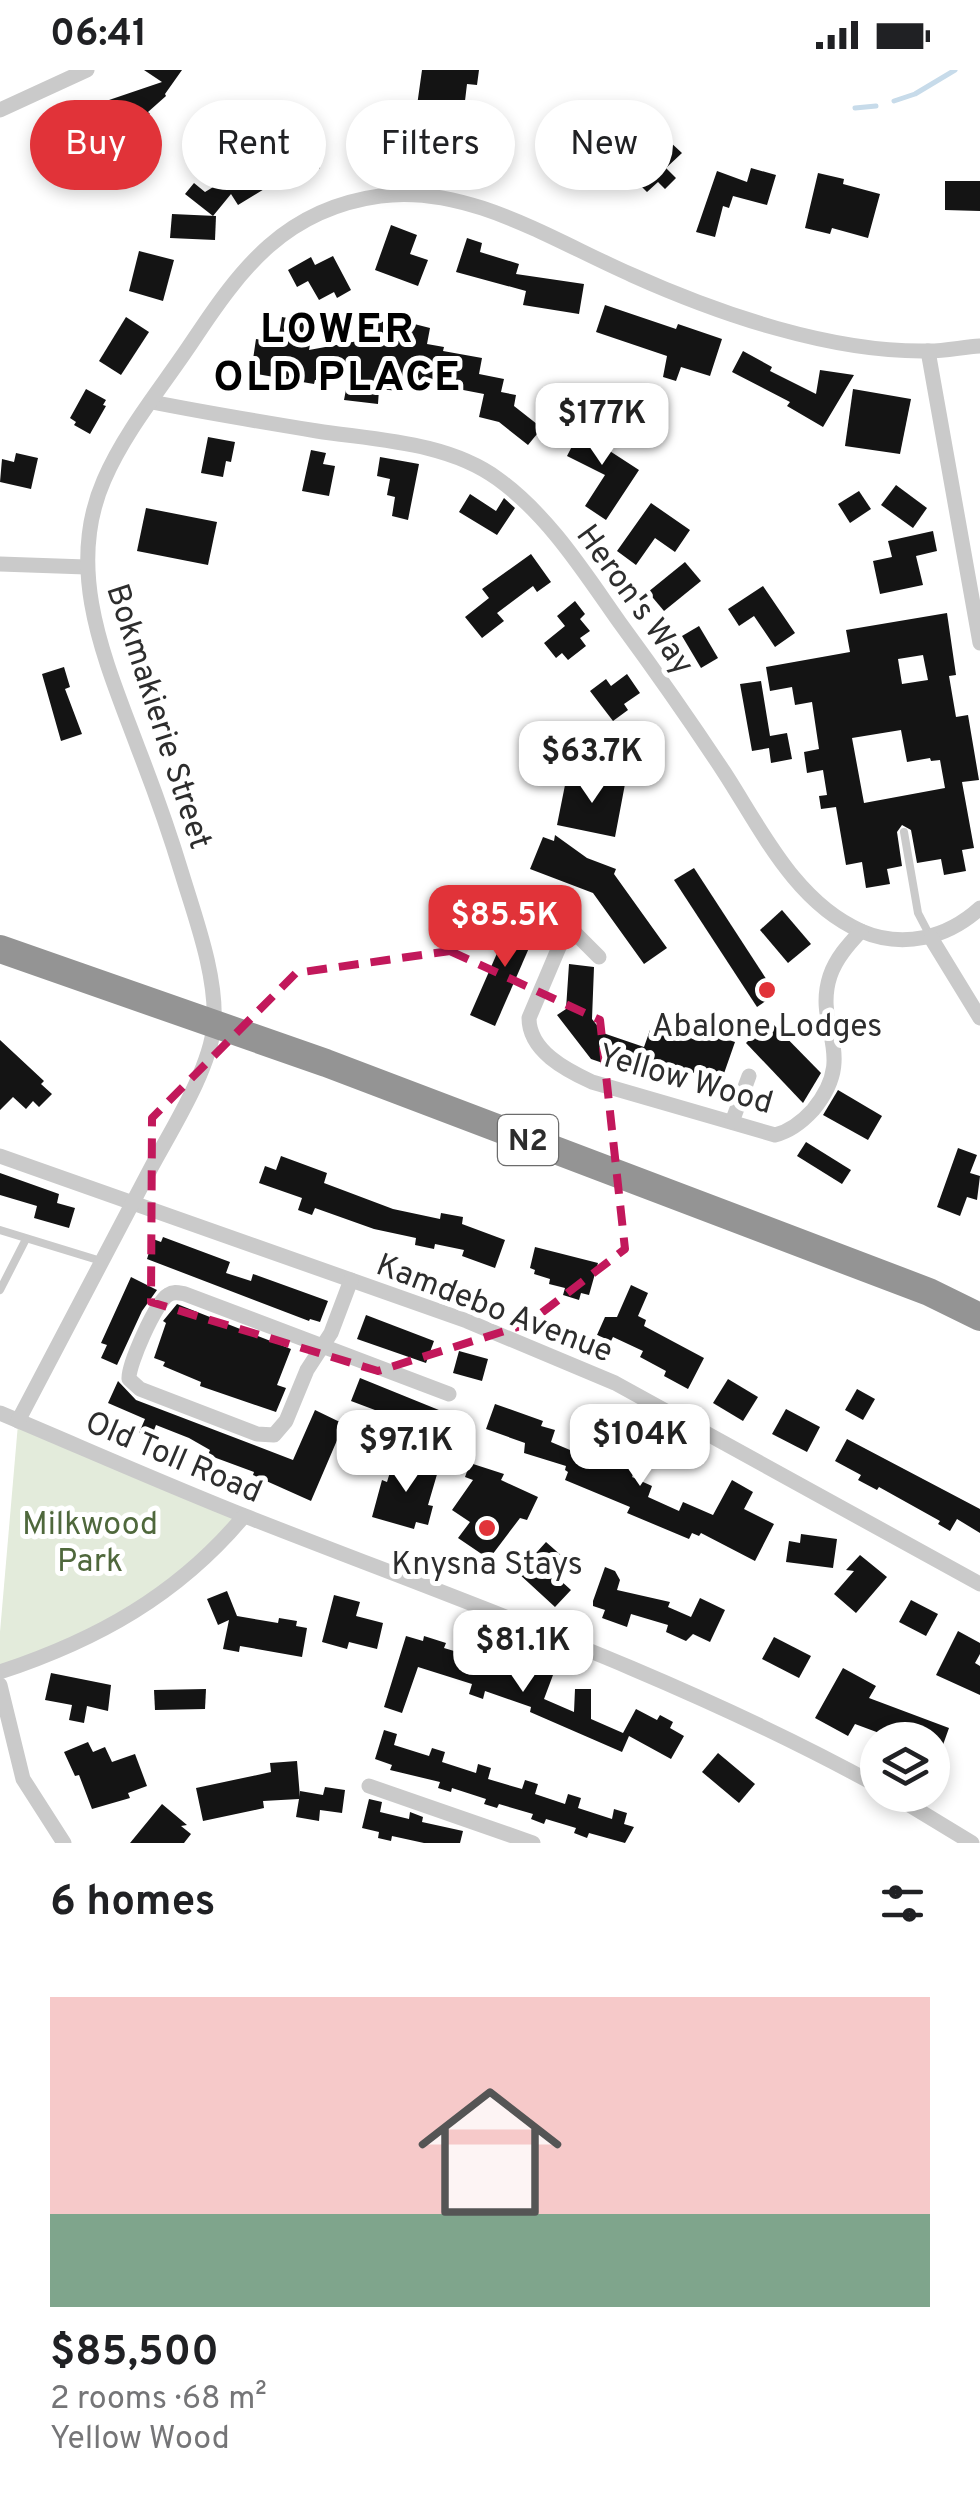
<!DOCTYPE html>
<meta charset="utf-8">
<style>
:root{--surface:#fff;--page:#f6f6f6;--text:#202124;--muted:#757577;--line:#e0e0e0;--accent:#e13339}
body{margin:0;font-family:Overpass,sans-serif;background:var(--page);color:var(--text);height:100vh;display:flex;flex-direction:column;font-size:38px;white-space:nowrap}
*{box-sizing:border-box;margin:0}
p{font-size:32px;color:var(--muted)}
.icon{flex:none;width:55px;height:55px;fill:none;stroke:currentColor;stroke-width:2;stroke-linecap:round;stroke-linejoin:round}
.map{position:relative;height:1773px;overflow:hidden}
.side{display:flex;flex-direction:column;background:var(--surface);flex:1}
.side>*{flex:none}
.banner{position:absolute;left:30px;top:30px;width:920px;height:90px;display:flex;gap:20px}
.controls{position:absolute;left:860px;top:1652px;display:grid;gap:20px}
.controls a{display:grid;place-items:center;width:90px;height:90px;border-radius:50%;background:var(--surface);box-shadow:0 5px 15px #0003;font-size:50px}
.price{position:absolute;translate:-50% -85px;padding:0 22px;border-radius:20px;background:#fff;color:#222;font-size:32px;line-height:65px;filter:drop-shadow(0 2px 5px #0008)}
.price::after{content:'';position:absolute;left:50%;top:60px;width:30px;height:22px;margin-left:-15px;background:inherit;clip-path:polygon(0 0,100% 0,50% 100%)}
.price.current{background:var(--accent);color:#fff}
ul{padding:0;list-style:none}
li{display:grid;align-content:center;gap:20px;height:530px;padding:0 50px}
li+li{border-top:2px solid var(--line)}
li span{display:grid;place-items:center;height:310px;border-radius:0px;color:#555}
li>.icon{margin-inline-start:auto}
span .icon{width:180px;height:180px;fill:#fffc;stroke-width:1}
li b{font-size:42px}
h2{display:flex;justify-content:space-between;align-items:center;height:120px;padding:0 50px;font-size:42px}
.tag{padding:0 35px;border-radius:45px;background:var(--surface);box-shadow:0 5px 15px #0003;font-size:35px;line-height:90px}
.tag.current{background:var(--accent);color:#fff}
.status{display:flex;justify-content:space-between;align-items:center;height:70px;padding:0 50px;background:var(--surface);direction:ltr}
.status svg{height:28px;fill:currentColor}
.map>svg:first-child{display:block}
</style>
<div class="status"><b>06:41</b><svg viewBox="0 0 49 12"><path d="M0 12V9h3v3zM5 12V6h3v6zM10 12V3h3v9zM15 12V0h3v12zM26 1h20v11H26zM47 4h2v5h-2z"/></svg></div>
<div class="map">
<svg width="980" height="1773" viewBox="0 0 980 1773">
<rect width="100%" height="100%" fill="#fff"/>
<!-- green -->
<path fill="#e3ebdb" d="M18,1354L239,1447L183,1500L96,1562L0,1598V1562Z"/>
<g fill="none" stroke-linecap="round" stroke-linejoin="round">
<!-- stream -->
<g stroke="#c7dbea" stroke-width="5">
<path d="M894,31L915,24L955,0"/>
<path d="M855,38L876,36"/>
</g>
</g>
<!-- building -->
<g fill="#141414" fill-rule="evenodd">
<path d="M144,0H182L165,24L166,26L148,42L150,44L125,55L109,30L162,12Z"/>
<path d="M422,0H479L477,15L467,14L462,56L415,50Z"/>
<path d="M596,38L629,56L631,53L667,73L669,71L682,83L666,98L676,108L665,119L658,112L647,122L633,108L637,104L601,83L597,90L573,77Z"/>
<path d="M306,69L320,98L294,112L289,104L238,135L231,124L213,146L185,124L194,113L205,122L279,77Z"/>
<path d="M751,98L776,105L767,135L733,126L729,138L723,136L715,167L696,162L717,101L747,112Z"/>
<path d="M818,103L844,109L843,114L880,124L868,168L832,158L830,164L805,158Z"/>
<path d="M945,111H980V141L945,140Z"/>
<path d="M172,144L216,146L215,170L170,168Z"/>
<path d="M391,155L417,165L410,184L428,190L418,216L375,200Z"/>
<path d="M467,168L482,173L480,182L519,194L516,204L584,214L579,244L523,235L526,221L456,202Z"/>
<path d="M139,181L174,190L163,231L129,221Z"/>
<path d="M333,186L351,220L337,228L334,222L319,230L308,211L297,217L288,200L311,187L315,195Z"/>
<path d="M605,235L676,259L678,254L722,269L710,306L681,297L676,311L663,307L667,286L596,262Z"/>
<path d="M375,244L430,258L427,274L444,277L443,281L482,288L479,304L504,309L501,322L516,325L514,336L542,358L528,375L499,352L479,347L484,324L401,308L399,321L379,319L378,334L344,330L349,304L315,310L314,314L251,303L256,269L269,271L270,263L279,265L282,247L314,253L309,280L358,271L361,254L373,256Z"/>
<path d="M126,247L149,262L121,305L99,291Z"/>
<path d="M743,281L772,297L770,301L816,324L820,300L854,305L823,357L787,336L790,332L732,302Z"/>
<path d="M86,319L106,330L103,335L106,336L90,364L74,355L76,352L70,348Z"/>
<path d="M853,319L911,329L900,384L845,376Z"/>
<path d="M587,347L607,357L599,374L639,400L606,450L585,436L605,405L567,386Z"/>
<path d="M208,367L235,372L231,392L226,391L223,407L201,403Z"/>
<path d="M311,380L326,383L323,394L335,396L329,426L302,421Z"/>
<path d="M16,383L38,388L31,419L0,412L2,389L14,392Z"/>
<path d="M380,387L419,394L408,450L392,446L395,427L387,425L390,409L377,406Z"/>
<path d="M896,415L927,438L913,458L881,435Z"/>
<path d="M859,421L871,439L850,453L838,434Z"/>
<path d="M470,424L496,441L504,428L515,438L497,465L459,442Z"/>
<path d="M651,433L690,460L675,482L655,468L636,495L617,481Z"/>
<path d="M146,438L217,452L208,495L137,481Z"/>
<path d="M933,461L937,481L916,486L923,515L880,524L873,491L892,487L888,471Z"/>
<path d="M531,484L551,512L537,522L533,516L497,543L504,551L482,568L465,547L489,528L482,519Z"/>
<path d="M685,492L701,511L664,541L648,522Z"/>
<path d="M763,516L795,563L775,577L754,546L739,556L728,539Z"/>
<path d="M575,531L585,544L580,549L590,561L580,568L586,576L568,590L562,583L556,588L544,573L565,556L557,546Z"/>
<path d="M947,543L956,605L949,606L956,647L968,645L979,710L962,712L974,778L962,780L966,801L944,805L941,789L917,793L911,760L902,755L897,762L902,796L887,799L890,814L866,818L862,792L846,795L836,737L821,739L819,726L827,725L823,700L807,703L804,682L819,679L812,632L795,635L792,617L770,621L766,597L850,582L846,560ZM923,585L928,610L902,614L898,589ZM901,660L907,692L930,688L931,691L940,690L945,718L864,733L852,668Z"/>
<path d="M699,556L718,588L701,598L682,566Z"/>
<path d="M64,597L70,617L65,619L82,664L61,671L42,604Z"/>
<path d="M627,604L640,623L624,634L628,640L613,651L590,621L606,609L611,616Z"/>
<path d="M761,611L770,666L787,663L792,689L771,693L769,678L752,681L740,614Z"/>
<path d="M624,672L645,693L627,711L606,690Z"/>
<path d="M588,707L625,714L615,767L557,755L566,710L586,713Z"/>
<path d="M555,765L587,788L616,799L614,804L667,878L644,894L593,823L530,799L543,767L554,771Z"/>
<path d="M694,798L776,924L757,937L674,810Z"/>
<path d="M782,840L811,874L788,893L760,860Z"/>
<path d="M515,842L539,855L495,956L470,945Z"/>
<path d="M569,894L594,897L592,949L603,963L644,977L650,960L666,966L668,960L693,969L696,959L735,972L721,1012L691,1002L689,1006L646,991L641,1006L591,989L557,945L566,939Z"/>
<path d="M769,950L821,1003L803,1033L746,973Z"/>
<path d="M0,970L44,1011L41,1014L52,1024L39,1037L33,1031L26,1039L13,1027L0,1040Z"/>
<path d="M838,1020L882,1046L868,1070L823,1045Z"/>
<path d="M806,1072L851,1100L842,1114L797,1086Z"/>
<path d="M958,1078L977,1085L970,1103L980,1106L977,1130L967,1127L960,1146L937,1137Z"/>
<path d="M281,1086L327,1103L324,1113L393,1139L440,1149L441,1143L463,1147L462,1154L505,1170L495,1198L462,1186L464,1180L435,1174L434,1179L415,1175L416,1168L374,1159L315,1138L312,1145L298,1140L302,1128L259,1113L265,1096L276,1100Z"/>
<path d="M0,1103L59,1124L57,1133L75,1138L69,1158L34,1148L37,1136L0,1125Z"/>
<path d="M163,1167L230,1192L226,1203L251,1211L253,1204L328,1231L320,1252L310,1249L309,1251L147,1189L153,1169L161,1172Z"/>
<path d="M535,1177L598,1193L589,1225L581,1223L579,1230L563,1225L565,1218L549,1214L550,1209L534,1204L535,1200L530,1198Z"/>
<path d="M131,1207L157,1220L142,1241L117,1295L101,1288L107,1275L101,1273Z"/>
<path d="M631,1215L648,1223L638,1246L646,1250L644,1256L704,1288L688,1319L664,1306L666,1301L640,1287L643,1281L613,1267L611,1271L597,1265L605,1247H617Z"/>
<path d="M177,1234L291,1279L277,1315L286,1318L276,1342L200,1316L201,1312L163,1296L165,1292L154,1288L166,1253L163,1251Z"/>
<path d="M366,1245L434,1271L426,1293L357,1269Z"/>
<path d="M459,1281L488,1289L482,1311L453,1303Z"/>
<path d="M360,1308L466,1351L457,1375L426,1364L428,1360L351,1331Z"/>
<path d="M728,1309L758,1327L743,1351L713,1333Z"/>
<path d="M118,1311L136,1330L293,1390L315,1340L344,1354L311,1431L253,1405L254,1402L208,1385L210,1380L189,1368L156,1355L151,1368L139,1363L145,1349L108,1333Z"/>
<path d="M857,1319L875,1329L863,1350L845,1340Z"/>
<path d="M495,1334L543,1351L541,1356L555,1360L551,1372L601,1393L604,1386L635,1399L632,1407L652,1416L648,1427L679,1441L683,1432L713,1445L732,1410L753,1422L744,1439L774,1454L755,1491L701,1463L699,1466L692,1463L689,1469L627,1443L630,1437L565,1410L568,1402L565,1400L566,1396L524,1383L525,1373L486,1359Z"/>
<path d="M786,1339L820,1357L807,1382L772,1364Z"/>
<path d="M847,1369L980,1439V1463L957,1449L950,1461L938,1454L940,1451L879,1417L877,1420L858,1410L861,1405L835,1391Z"/>
<path d="M394,1389L438,1401L428,1435L433,1436L428,1455L416,1452L414,1459L372,1447L382,1410L387,1412Z"/>
<path d="M470,1393L504,1404L501,1410L538,1427L527,1450L520,1448L489,1489L458,1468L470,1452L452,1440L473,1410L465,1407Z"/>
<path d="M801,1464L837,1469L833,1498L786,1492L789,1471L800,1473Z"/>
<path d="M546,1472L563,1487L550,1501L571,1520L555,1537L518,1503Z"/>
<path d="M860,1485L887,1507L856,1543L834,1524L854,1501L846,1500Z"/>
<path d="M605,1497L615,1501L620,1510L617,1520L670,1532L668,1537L691,1547L700,1528L725,1540L710,1572L693,1564L686,1571L666,1562L668,1555L631,1544L627,1557L602,1548L605,1540L593,1536V1531Z"/>
<path d="M227,1521L237,1546L278,1553L279,1548L297,1551L296,1556L307,1558L302,1587L240,1576L239,1582L223,1579L229,1550L218,1555L207,1529Z"/>
<path d="M334,1525L360,1532L356,1546L383,1553L377,1579L349,1572L347,1579L322,1572Z"/>
<path d="M911,1530L938,1544L926,1566L899,1552Z"/>
<path d="M958,1561L980,1573V1584L975,1593L980,1596V1625L936,1605Z"/>
<path d="M406,1566L423,1571L424,1566L446,1573L444,1578L481,1589L482,1584L496,1589L495,1593L533,1607L536,1599L553,1605L544,1629L574,1642L575,1619H591V1649L623,1663L636,1639L657,1650L660,1645L673,1652L670,1658L684,1666L671,1689L629,1666L622,1682L530,1642L531,1637L485,1621L483,1629L469,1624L472,1614L418,1597L402,1643L384,1637Z"/>
<path d="M774,1567L811,1586L799,1608L762,1589Z"/>
<path d="M843,1598L876,1616L869,1628L949,1658L934,1700L932,1670H898L855,1654L848,1666L815,1648Z"/>
<path d="M51,1603L111,1615L108,1641L87,1636L84,1653L69,1650L72,1635L45,1630Z"/>
<path d="M206,1619L205,1639L155,1640L154,1620Z"/>
<path d="M384,1660L397,1664L394,1675L429,1686L432,1678L445,1682L442,1692L476,1703L478,1694L491,1698L488,1709L522,1719L525,1710L538,1714L535,1724L565,1734L568,1724L581,1728L578,1738L612,1749L614,1739L627,1743L624,1754L634,1757L625,1773L589,1763L587,1768L574,1763L576,1758L546,1749L544,1754L531,1749L533,1744L499,1734L497,1738L484,1734L486,1729L452,1718L451,1722L438,1718L440,1712L390,1700L392,1695L375,1689Z"/>
<path d="M88,1672L93,1682L105,1677L112,1692L135,1684L147,1716L128,1723L130,1728L92,1739L79,1705L75,1706L64,1682Z"/>
<path d="M718,1683L755,1714L739,1733L702,1702Z"/>
<path d="M297,1691L300,1727V1721L323,1725L325,1717L345,1720L342,1743L320,1740L319,1751L296,1747L299,1729L263,1731L264,1738L203,1751L196,1718L271,1702L270,1693Z"/>
<path d="M369,1729L382,1732L380,1742L409,1749L410,1742L423,1747L422,1752L463,1761L460,1773H424L392,1766L391,1771L378,1768L379,1762L362,1758Z"/>
<path d="M162,1734L187,1755L181,1756L191,1764L184,1773H130Z"/>
</g>
<g fill="none" stroke-linecap="round" stroke-linejoin="round">
<!-- lane -->
<g stroke="#cacaca" stroke-width="8">
<path d="M904,762L918,843L929,864"/>
<path d="M0,1160L101,1191"/>
<path d="M0,1220L26,1169"/>
</g>
<!-- street -->
<g stroke="#cacaca" stroke-width="15">
<path d="M0,40L87,0"/>
<path d="M928,281L980,573"/>
<path d="M152,332C207,343 262,352 317,361C376,370 448,372 498,409C549,446 584,502 620,553C656,602 691,652 724,702C761,759 795,832 861,861C903,879 947,868 980,838"/>
<path d="M0,494L86,497"/>
<path d="M522,834L568,856L599,887"/>
<path d="M568,856L529,948C529,981 566,1000 592,1012L775,1065C791,1061 802,1052 813,1040C859,984 813,958 830,906C836,888 849,874 861,861"/>
<path d="M931,868L980,948"/>
<path d="M732,1052L749,1006"/>
<path d="M0,1086L467,1251L615,1313L980,1514"/>
<path d="M351,1210L331,1263L307,1300L286,1351L274,1365L257,1364L140,1319L129,1309C128,1295 156,1232 168,1225C174,1221 179,1223 185,1224L449,1324"/>
<path d="M0,1343C81,1377 162,1413 245,1446C458,1530 676,1605 878,1716"/>
<path d="M18,1351C63,1266 108,1181 152,1096C173,1057 210,999 214,955C217,906 196,850 182,804C169,761 154,719 138,678C106,592 64,501 104,410C125,361 162,317 192,272C241,198 285,139 380,126C468,114 554,171 632,205C719,244 832,283 929,281C946,281 963,277 980,276"/>
<path d="M0,1602C97,1570 178,1525 244,1446"/>
<path d="M0,1615L23,1709L64,1773"/>
<path d="M369,1716L533,1773"/>
<path d="M893,1725L972,1773"/>
</g>
<!-- highway -->
<path stroke="#949494" stroke-width="28" d="M0,879L326,993L929,1222L980,1247"/>
</g>
<!-- marked area -->
<path fill="none" stroke="#c2185b" stroke-width="8" stroke-dasharray="20 12" stroke-linejoin="round" d="M450,881L600,950L625,1179L527,1254L378,1301L151,1232L152,1048L296,903Z"/>
<!-- markers -->
<g fill="#e13339" stroke="#fff" stroke-width="4">
<circle cx="767" cy="920" r="10"/>
<circle cx="487" cy="1458" r="10"/>
</g>
<g text-anchor="middle" stroke-width="10" stroke-linejoin="round" paint-order="stroke">
<!-- shield labels -->
<rect fill="#fff" stroke="#6c6c6c" stroke-width="2.5" x="498" y="1045" width="60" height="50" rx="8"/>
<g font-size="30" font-weight="bold" fill="#2d2d2d">
<text x="528" y="1080">N2</text>
</g>
<!-- street labels -->
<g font-size="32" fill="#2d2d2d" stroke="#fff">
<text transform="translate(636 529) rotate(54)" y="11">Heron's Way</text>
<text transform="translate(160 646) rotate(72)" y="11">Bokmakierie Street</text>
<text transform="translate(686 1008) rotate(16)" y="11">Yellow Wood</text>
<text transform="translate(495 1237) rotate(21)" y="11">Kamdebo Avenue</text>
<text transform="translate(174 1386) rotate(23)" y="11">Old Toll Road</text>
</g>
<!-- poi labels -->
<g font-size="32" fill="#2d2d2d" stroke="#fff">
<text x="767" y="966">Abalone Lodges</text>
<text x="487" y="1504">Knysna Stays</text>
</g>
<!-- park labels -->
<g font-size="32" fill="#4f683c" stroke="#fff">
<text x="90" y="1464">Milkwood<tspan x="90" dy="37">Park</tspan></text>
</g>
<!-- district labels -->
<g font-size="42" font-weight="bold" letter-spacing="2.5" fill="#000" stroke="#fff">
<text x="338" y="272">LOWER<tspan x="338" dy="48">OLD PLACE</tspan></text>
</g>
</g>
</svg>
<div class="controls">
<a><svg class="icon" aria-label="layers" viewBox="0 0 24 24"><path d="M12 4l9 5-9 5-9-5zM3 14l9 5 9-5"/></svg></a>
</div>
<b class="price" style="left:602px;top:398px">$177K</b>
<b class="price" style="left:592px;top:736px">$63.7K</b>
<b class="price current" style="left:505px;top:900px">$85.5K</b>
<b class="price" style="left:640px;top:1419px">$104K</b>
<b class="price" style="left:406px;top:1425px">$97.1K</b>
<b class="price" style="left:523px;top:1625px">$81.1K</b>
<div class="banner">
<a class="tag current">Buy</a>
<a class="tag">Rent</a>
<a class="tag">Filters</a>
<a class="tag">New</a>
</div>
</div>
<section class="side">
<h2>6 homes<svg class="icon" aria-label="filters" viewBox="0 0 24 24"><path d="M4 7h16M4 17h16"/><circle cx="9" cy="7" r="2"/><circle cx="15" cy="17" r="2"/></svg></h2>
<ul>
<li><span style="background:linear-gradient(#f6c9c9 70%,#7fa58c 0)"><svg class="icon" aria-label="home" viewBox="0 0 24 24"><path d="M3 11l9-7 9 7M6 9v11h12V9"/></svg></span><div><b>$85,500</b><p>2 rooms · 68 m²</p><p>Yellow Wood</p></div></li>
</ul>
</section>
